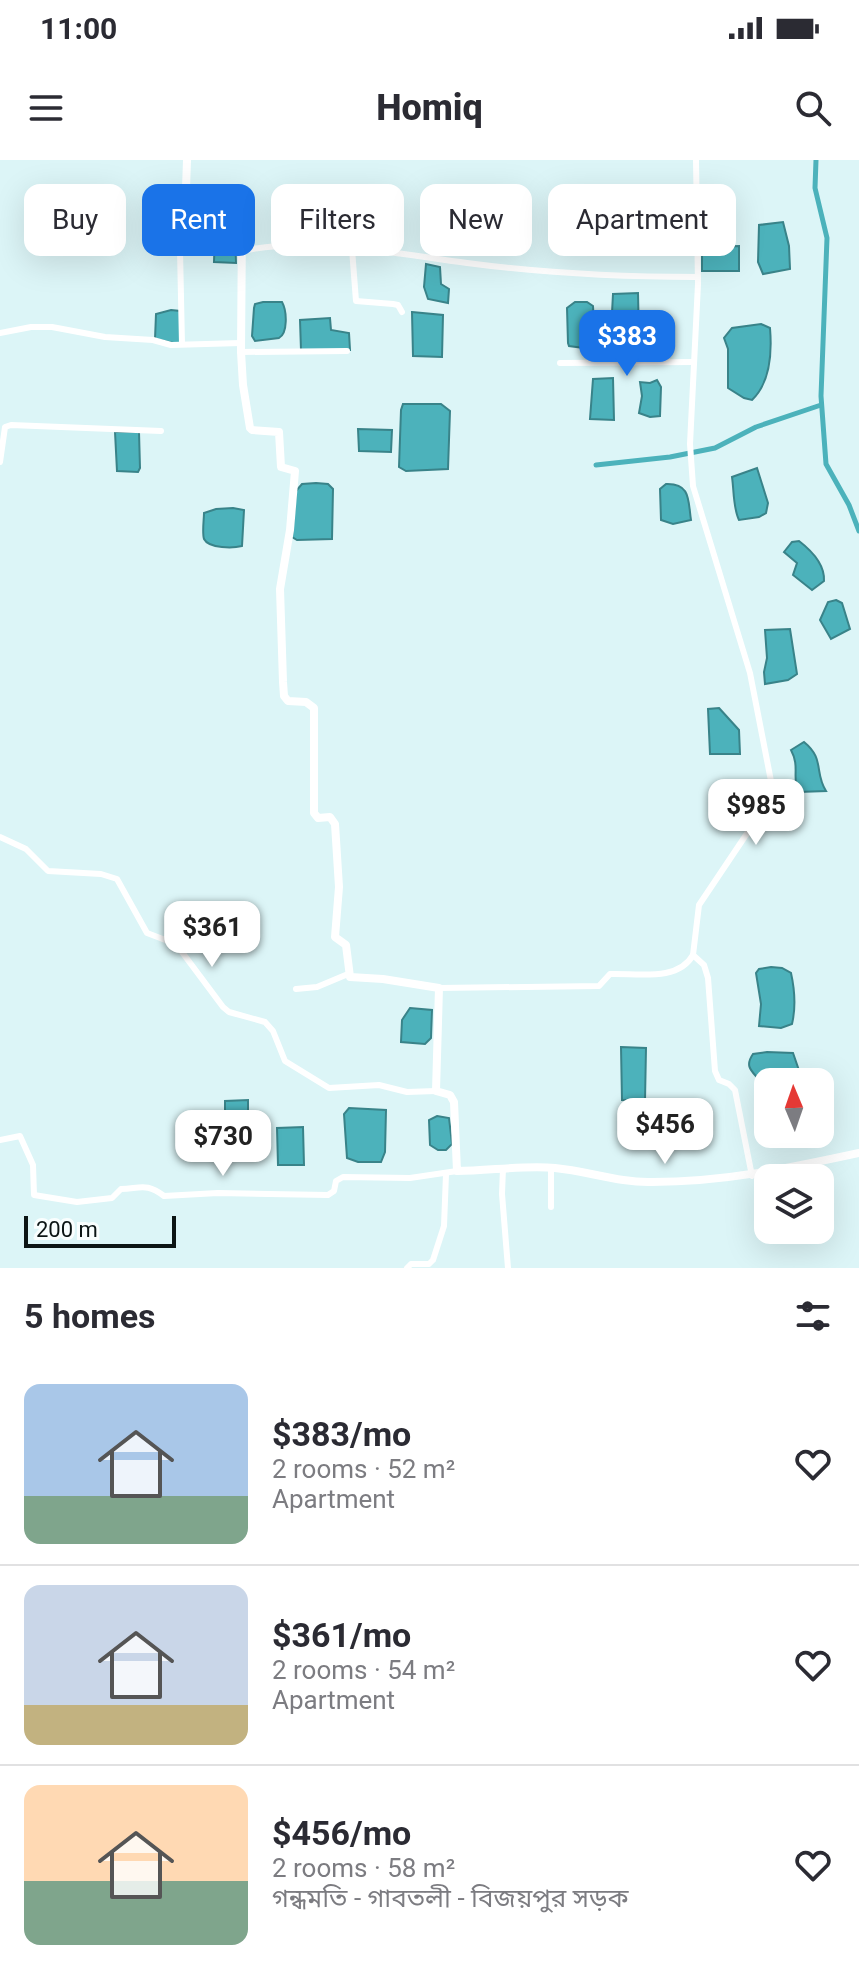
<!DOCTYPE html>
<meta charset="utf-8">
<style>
:root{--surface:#fff;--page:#f2f2f3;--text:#2b2b33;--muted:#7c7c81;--line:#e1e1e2;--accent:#1a73e8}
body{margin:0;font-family:Roboto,"Noto Sans Bengali",sans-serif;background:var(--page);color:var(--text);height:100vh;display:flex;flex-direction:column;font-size:30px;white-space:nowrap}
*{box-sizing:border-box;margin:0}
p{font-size:26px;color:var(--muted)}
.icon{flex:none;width:44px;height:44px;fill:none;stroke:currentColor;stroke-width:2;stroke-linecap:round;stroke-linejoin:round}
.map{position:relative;height:1108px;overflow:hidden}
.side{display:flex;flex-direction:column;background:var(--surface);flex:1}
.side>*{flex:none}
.top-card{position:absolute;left:24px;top:24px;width:812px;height:72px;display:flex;gap:16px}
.needle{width:52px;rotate:358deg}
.fabs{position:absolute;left:754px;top:908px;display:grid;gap:16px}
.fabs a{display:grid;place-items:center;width:80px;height:80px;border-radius:16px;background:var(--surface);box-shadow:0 8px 32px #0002;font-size:40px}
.scale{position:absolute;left:24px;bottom:20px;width:152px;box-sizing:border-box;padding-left:8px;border:4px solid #0c1515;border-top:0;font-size:22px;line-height:28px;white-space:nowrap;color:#0c1515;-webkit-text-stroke:6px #f9fefe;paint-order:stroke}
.price{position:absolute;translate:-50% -68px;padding:0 18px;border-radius:16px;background:#fff;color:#222;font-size:26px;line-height:52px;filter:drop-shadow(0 2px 4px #0008)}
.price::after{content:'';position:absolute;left:50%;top:48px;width:24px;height:18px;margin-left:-12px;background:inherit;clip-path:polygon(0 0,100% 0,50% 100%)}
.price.on{background:var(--accent);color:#fff}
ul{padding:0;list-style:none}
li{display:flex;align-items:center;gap:24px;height:200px;padding:0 24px}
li+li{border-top:2px solid var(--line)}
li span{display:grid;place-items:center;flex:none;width:224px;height:160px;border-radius:16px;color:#555}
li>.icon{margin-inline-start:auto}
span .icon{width:96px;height:96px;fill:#fffc;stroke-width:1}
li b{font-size:34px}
h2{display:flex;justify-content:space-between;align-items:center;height:96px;padding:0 24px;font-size:34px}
.pill{padding:0 28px;border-radius:16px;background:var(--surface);box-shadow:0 8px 32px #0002;font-size:28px;line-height:72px}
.pill.on{background:var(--accent);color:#fff}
.status{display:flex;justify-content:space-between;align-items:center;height:56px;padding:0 40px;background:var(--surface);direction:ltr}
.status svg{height:22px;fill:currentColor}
header{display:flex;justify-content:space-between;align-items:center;height:104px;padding:0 24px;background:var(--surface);font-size:36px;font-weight:800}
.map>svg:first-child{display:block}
</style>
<div class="status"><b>11:00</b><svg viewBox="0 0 49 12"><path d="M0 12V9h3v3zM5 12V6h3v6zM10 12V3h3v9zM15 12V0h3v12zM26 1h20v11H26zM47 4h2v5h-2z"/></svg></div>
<header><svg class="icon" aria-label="menu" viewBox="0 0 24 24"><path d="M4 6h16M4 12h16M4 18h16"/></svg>Homiq<svg class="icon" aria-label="search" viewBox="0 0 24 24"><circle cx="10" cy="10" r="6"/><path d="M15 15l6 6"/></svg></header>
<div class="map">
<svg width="859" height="1108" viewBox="0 0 859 1108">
<rect width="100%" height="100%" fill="#dcf5f7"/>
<!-- water -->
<g fill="#4cb2bb" stroke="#398389" stroke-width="2">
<path d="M783,62L789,86L790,109L763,114L758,102L759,65Z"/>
<path d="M215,71L235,72L236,103L214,102Z"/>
<path d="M739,86V111H702V87Z"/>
<path d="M426,104L440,107L441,124L449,129L448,143L428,139L424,127Z"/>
<path d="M638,133L639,180L611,172L613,134Z"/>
<path d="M263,142H282C287,151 288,173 279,178L255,181L252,176L254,148L255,144Z"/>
<path d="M575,142H587L593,146L595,184L591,189L569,186L568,183L567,148Z"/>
<path d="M171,150L180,151L181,183L178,184L155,179L156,154Z"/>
<path d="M412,152L443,155L442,197L413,196Z"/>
<path d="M330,158L331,170L349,173L350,190H301L300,160Z"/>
<path d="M761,164L770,168C772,192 771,222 752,240L744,238L728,228V189L724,178L732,168Z"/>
<path d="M613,218L614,260L590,259L593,219Z"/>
<path d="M657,220L661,227L660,256L650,257L639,253L642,236L640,222L650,223Z"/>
<path d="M403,244H441L450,251L448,309L406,311L399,307L401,250Z"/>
<path d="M358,269L392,270L391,292L359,291Z"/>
<path d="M115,272H139L140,308L138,312L117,311Z"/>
<path d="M757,308L768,343L766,353L759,357L739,360C733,348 734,330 732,317Z"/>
<path d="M316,323L328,324L333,329L332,379L297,380L292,377L296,331L302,324Z"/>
<path d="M666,324C691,323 688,341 691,360L673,364L661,360L660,329Z"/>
<path d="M233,348L244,350L242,386C234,388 209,389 204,379C202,373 204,359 204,353L216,349Z"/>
<path d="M799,381C812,391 825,404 824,421L812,430L793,415L797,403L784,392L792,382Z"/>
<path d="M836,440L842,443L850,469L831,479L820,460L828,442Z"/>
<path d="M790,469L797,514L788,520L765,524L764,512L767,498L765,470Z"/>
<path d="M719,548L739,570L740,594H710L708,549Z"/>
<path d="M804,582C825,599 814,612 826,631L798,632C792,616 800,607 791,590Z"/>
<path d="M771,807L782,808L791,813C795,831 796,847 792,864L781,868L759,866L761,844L756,813L759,809Z"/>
<path d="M410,848L432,850L431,878L425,884L401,882L402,860Z"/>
<path d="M621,887L646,888L645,941L622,940Z"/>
<path d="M767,892L793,893L803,922H768V959H762L758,953L761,922C752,911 744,907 753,894Z"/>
<path d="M248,940V972L225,971V941Z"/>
<path d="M349,948L386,950L385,992L381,1002H358L347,998L344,954Z"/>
<path d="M437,956L449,958L452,984L446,990H438L430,985L429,960Z"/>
<path d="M303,967L304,1005H278L277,968Z"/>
</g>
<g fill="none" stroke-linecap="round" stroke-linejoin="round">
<!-- canal -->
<g stroke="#4cb2bb" stroke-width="5">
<path d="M816,0L815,28L827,78L821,236L826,304L849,345L859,371"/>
<path d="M596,305L670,297L715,288L756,267L821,245"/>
</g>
<!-- minor -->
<g stroke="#fff" stroke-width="6">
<path d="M696,0L698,124L690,284L693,326L750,513L771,621L770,629L759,642L750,669L699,745L693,795L704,805L708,818L715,911L719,920L729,924L735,930L752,1016"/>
<path d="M352,89L356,141L393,144L398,145L402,152"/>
<path d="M242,91C310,76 398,94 467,103C543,113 622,117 698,117"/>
<path d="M0,173L31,167H52L105,177L153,180L171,185L241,183"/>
<path d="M182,184L180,90L189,55"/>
<path d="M241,192L347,191"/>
<path d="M560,203L694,202"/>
<path d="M0,302L5,267L11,265L161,271"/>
<path d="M0,677L26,689L48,711L101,714L117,719L147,773L176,784L223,847L229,852L265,862L273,871L285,901L329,928L379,925L407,932L436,931"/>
<path d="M439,828L599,826L610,814C637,813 678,822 693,795"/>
<path d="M296,829L317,827L348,814"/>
<path d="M0,980L20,976L33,1005L34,1035L77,1042L112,1038L121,1029C142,1028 147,1023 164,1036L218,1033L328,1035L334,1031L336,1021L343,1017L410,1018L457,1011"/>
<path d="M503,1008L502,1034L508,1108"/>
<path d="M551,1047V1008"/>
<path d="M407,1108L411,1104H429L433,1100L444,1066L446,1014"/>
</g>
<!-- major -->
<path stroke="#fff" stroke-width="8" d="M187,0L186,29L189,55L195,59L239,62L242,65L241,192L243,225L250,268L252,270L279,272L281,307L295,311L290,370L280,429L283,522L284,536L288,541L306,542L314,548V653L318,658L330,657L335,664L339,727L335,777L346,785L350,817L383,819L439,828L436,931L450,935L454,942L457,1011C489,1011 523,1005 555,1008C588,1011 619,1023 652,1022C724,1022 790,1008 859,993"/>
</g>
</svg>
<div class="fabs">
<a><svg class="needle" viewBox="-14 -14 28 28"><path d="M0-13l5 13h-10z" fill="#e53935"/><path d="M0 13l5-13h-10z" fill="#7c7c81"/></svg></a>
<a><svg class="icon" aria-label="layers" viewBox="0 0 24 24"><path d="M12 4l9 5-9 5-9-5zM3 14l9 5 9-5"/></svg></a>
</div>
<div class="scale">200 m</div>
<b class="price on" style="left:627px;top:218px">$383</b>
<b class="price" style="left:756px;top:687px">$985</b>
<b class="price" style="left:212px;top:809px">$361</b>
<b class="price" style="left:665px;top:1006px">$456</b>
<b class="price" style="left:223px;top:1018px">$730</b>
<div class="top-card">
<a class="pill">Buy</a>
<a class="pill on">Rent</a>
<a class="pill">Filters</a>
<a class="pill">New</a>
<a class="pill">Apartment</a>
</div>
</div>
<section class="side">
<h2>5 homes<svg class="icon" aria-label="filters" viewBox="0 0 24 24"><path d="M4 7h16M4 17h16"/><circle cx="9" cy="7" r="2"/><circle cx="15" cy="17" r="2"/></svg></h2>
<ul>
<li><span style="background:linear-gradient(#a9c7e8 70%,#7fa58c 0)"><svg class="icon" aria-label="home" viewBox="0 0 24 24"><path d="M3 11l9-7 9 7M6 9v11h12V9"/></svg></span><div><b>$383/mo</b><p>2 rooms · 52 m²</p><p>Apartment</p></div><svg class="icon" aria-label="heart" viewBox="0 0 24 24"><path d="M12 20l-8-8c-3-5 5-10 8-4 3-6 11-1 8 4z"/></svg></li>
<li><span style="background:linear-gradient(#c9d6e8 75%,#c2b280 0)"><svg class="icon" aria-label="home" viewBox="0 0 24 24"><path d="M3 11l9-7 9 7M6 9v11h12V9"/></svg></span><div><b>$361/mo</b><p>2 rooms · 54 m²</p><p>Apartment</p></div><svg class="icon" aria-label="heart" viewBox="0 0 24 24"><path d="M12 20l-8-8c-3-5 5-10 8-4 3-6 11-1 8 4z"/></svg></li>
<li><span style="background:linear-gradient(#ffd9b3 60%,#7fa58c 0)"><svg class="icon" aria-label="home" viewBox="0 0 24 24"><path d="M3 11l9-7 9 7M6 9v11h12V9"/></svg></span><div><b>$456/mo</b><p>2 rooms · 58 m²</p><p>গন্ধমতি - গাবতলী - বিজয়পুর সড়ক</p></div><svg class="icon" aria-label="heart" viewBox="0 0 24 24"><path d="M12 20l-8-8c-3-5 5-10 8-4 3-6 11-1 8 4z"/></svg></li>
</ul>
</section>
